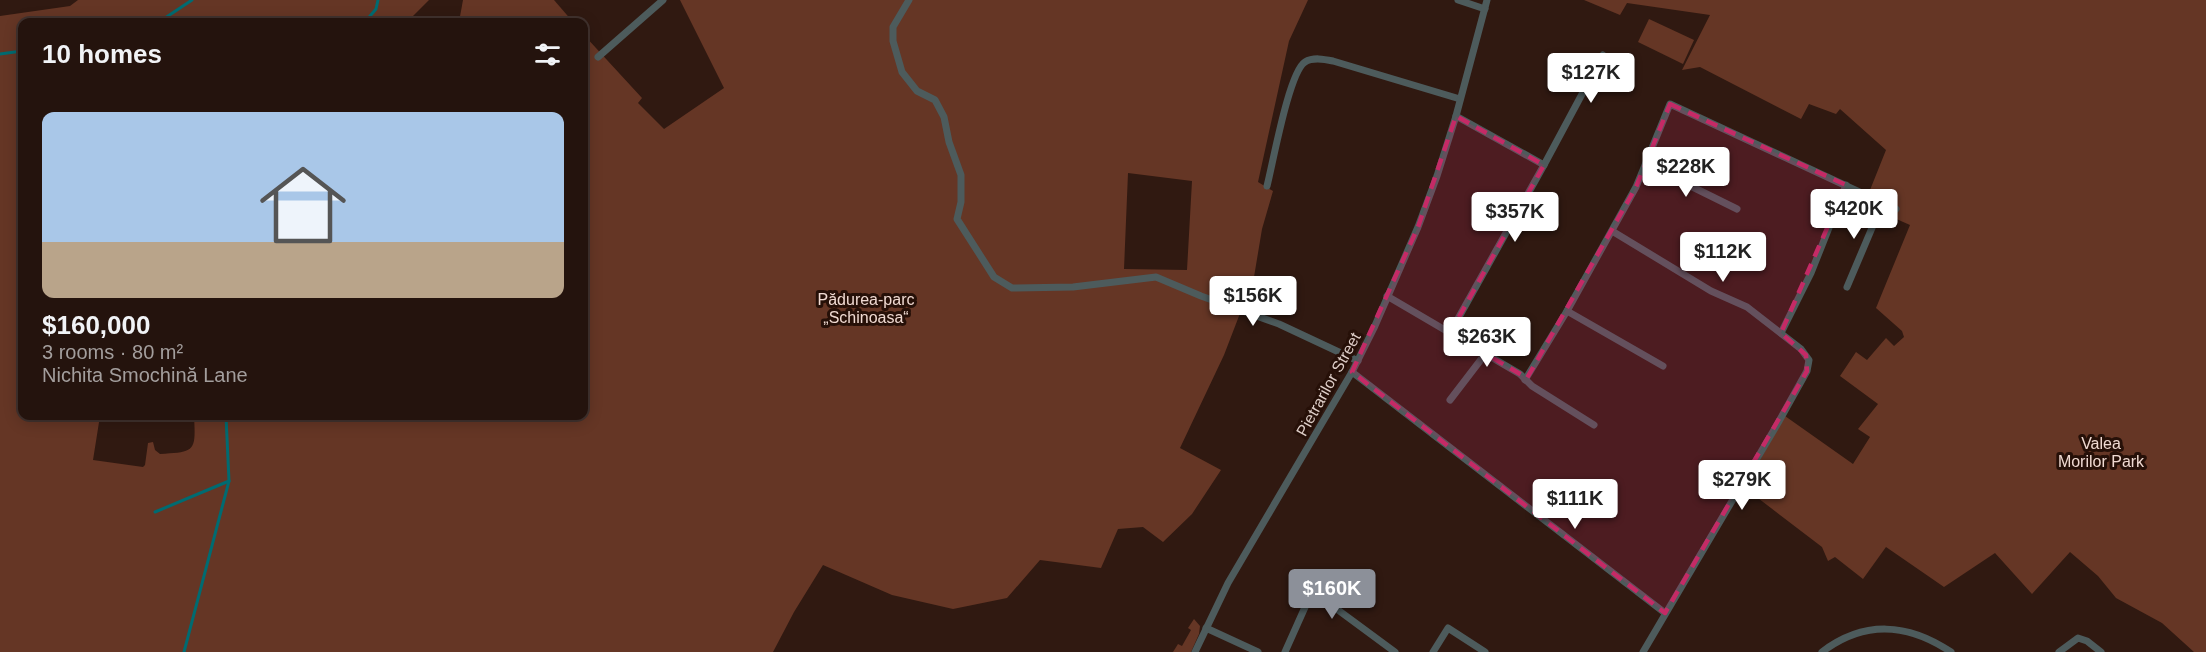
<!DOCTYPE html>
<meta charset="utf-8">
<style>
:root{--surface:#24130d;--page:#30201b;--text:#f1f3f6;--muted:#a39e9d;--line:#41322e;--accent:#8c9099}
body{margin:0;font-family:Helvetica,sans-serif;background:var(--page);color:var(--text);height:100vh;display:flex;flex-direction:column;font-size:22px;white-space:nowrap}
*{box-sizing:border-box;margin:0}
p{font-size:20px;color:var(--muted)}
.icon{flex:none;width:33px;height:33px;fill:none;stroke:currentColor;stroke-width:2;stroke-linecap:round;stroke-linejoin:round}
.map{position:relative;flex:1;overflow:hidden}
.drawer{position:absolute;left:18px;top:18px;width:570px;height:402px;display:flex;flex-direction:column;background:var(--surface);border-radius:12px;box-shadow:0 3px 15px #0003,0 0 0 2px var(--line)}
.drawer>*{flex:none}
.price{position:absolute;translate:-50% -51px;padding:0 14px;border-radius:6px;background:#fff;color:#222;font-size:20px;line-height:39px;filter:drop-shadow(0 2px 3px #0008)}
.price::after{content:'';position:absolute;left:50%;top:36px;width:18px;height:14px;margin-left:-9px;background:inherit;clip-path:polygon(0 0,100% 0,50% 100%)}
.price.current{background:var(--accent);color:#fff}
ul{padding:0;list-style:none}
li{display:grid;align-content:center;gap:12px;height:318px;padding:0 24px}
li span{display:grid;place-items:center;height:186px;border-radius:12px;color:#555}
li>.icon{margin-inline-start:auto}
span .icon{width:108px;height:108px;fill:#fffc;stroke-width:1}
li b{font-size:26px}
h2{display:flex;justify-content:space-between;align-items:center;height:72px;padding:0 24px;font-size:26px}
.map>svg:first-child{display:block}
</style>
<div class="map">
<svg width="2206" height="652" viewBox="0 0 2206 652">
<rect width="100%" height="100%" fill="#301911"/>
<!-- green -->
<g fill="#653625" fill-rule="evenodd">
<path d="M78,0H429L407,22H22V416H100L93,460L143,467L145,465L148,443L153,442L155,450L160,454C195,452 196,452 194,416H584V35L642,98L638,103L664,129L724,88L680,0H1308L1289,41L1258,182L1273,191L1262,229L1254,277L1224,355L1180,448L1221,470L1192,514L1163,542L1143,527L1118,529L1101,568L1040,560L1007,598L953,609L892,595L823,565L794,612L773,652H0V16L70,6ZM1128,173L1192,181L1187,270L1124,269Z"/>
<path d="M463,0H554L573,22H459Z"/>
<path d="M1584,0H2206V652H2194L2162,623L2116,598L2098,576L2070,552L2032,594L1995,553L1944,587L1886,547L1863,579L1835,557L1828,561L1822,547L1750,492L1748,481L1785,416L1853,464L1870,437L1858,429L1878,404L1840,376L1856,352L1867,360L1886,338L1894,346L1904,337L1902,331L1876,308L1910,225L1885,214L1890,200L1870,190L1886,150L1840,109L1836,114L1809,104L1801,119L1700,67L1682,70L1710,15L1627,3L1620,15Z"/>
<path d="M1649,19L1694,40L1683,64L1638,42Z"/>
<path d="M1194,619L1200,626L1199,634L1191,652H1173L1178,644L1182,646L1191,630L1188,628Z"/>
</g>
<g fill="none" stroke-linecap="round" stroke-linejoin="round">
<!-- stream -->
<g stroke="#006b71" stroke-width="3">
<path d="M159,22L192,0"/>
<path d="M365,22L376,9L378,0"/>
<path d="M0,54L22,51"/>
<path d="M155,512L229,481"/>
<path d="M184,652L229,481L226,416"/>
</g>
<!-- street -->
<g stroke="#4d5b5c" stroke-width="7">
<path d="M909,0L893,27V41L902,72L917,91L935,100L944,117L949,142L961,175V202L957,219L994,277L1012,288L1073,287L1156,277L1201,296L1279,324L1358,361"/>
<path d="M1458,0L1485,9"/>
<path d="M598,57L663,0"/>
<path d="M1456,116L1544,165"/>
<path d="M1646,164L1737,209"/>
<path d="M1267,186C1273,163 1289,72 1305,62C1313,57 1324,59 1333,61L1460,99"/>
<path d="M1612,231L1711,291L1747,307L1801,349L1809,360L1807,371L1778,423L1643,652"/>
<path d="M1847,287L1883,202"/>
<path d="M1387,296L1520,374L1532,386L1594,425"/>
<path d="M1567,311L1663,366"/>
<path d="M1450,333L1544,165L1603,55"/>
<path d="M1781,333L1811,273L1846,185"/>
<path d="M1352,372L1665,613"/>
<path d="M1525,380L1567,311L1636,187L1670,104L1896,209"/>
<path d="M1450,400L1486,353"/>
<path d="M1206,628L1258,652"/>
<path d="M1195,652L1228,583L1352,372L1374,328L1418,227L1437,176L1456,116L1487,0"/>
<path d="M1285,652L1310,596L1315,593L1395,652"/>
<path d="M1433,652L1448,628L1485,652"/>
<path d="M1822,652C1864,620 1908,623 1951,652"/>
<path d="M2059,652L2078,638L2087,641L2101,652"/>
</g>
</g>
<!-- marked area -->
<path fill="#c52a66" fill-opacity="0.2" stroke="#c52a66" stroke-width="4.5" stroke-dasharray="12 8" stroke-linejoin="round" d="M1670,104L1846,185L1781,333L1806,355L1807,371L1665,613L1352,372L1418,227L1456,116L1544,165L1450,333L1527,378L1636,187Z"/>
<g text-anchor="middle" stroke-width="6" stroke-linejoin="round" paint-order="stroke">
<!-- park labels -->
<g font-size="16" fill="#f0dad2" stroke="#261008">
<text x="866" y="305">Pădurea-parc<tspan x="866" dy="18">„Schinoasa“</tspan></text>
<text x="2101" y="449">Valea<tspan x="2101" dy="18">Morilor Park</tspan></text>
</g>
<!-- street labels -->
<g font-size="16" fill="#dfcfc9" stroke="#261008">
<text transform="translate(1328 384) rotate(-61)" y="6">Pietrarilor Street</text>
</g>
</g>
</svg>
<b class="price" style="left:1591px;top:104px">$127K</b>
<b class="price" style="left:1686px;top:198px">$228K</b>
<b class="price" style="left:1854px;top:240px">$420K</b>
<b class="price" style="left:1515px;top:243px">$357K</b>
<b class="price" style="left:1723px;top:283px">$112K</b>
<b class="price" style="left:1253px;top:327px">$156K</b>
<b class="price" style="left:1487px;top:368px">$263K</b>
<b class="price" style="left:1742px;top:511px">$279K</b>
<b class="price" style="left:1575px;top:530px">$111K</b>
<b class="price current" style="left:1332px;top:620px">$160K</b>
<section class="drawer">
<h2>10 homes<svg class="icon" aria-label="filters" viewBox="0 0 24 24"><path d="M4 7h16M4 17h16"/><circle cx="9" cy="7" r="2"/><circle cx="15" cy="17" r="2"/></svg></h2>
<ul>
<li><span style="background:linear-gradient(#a9c7e8 70%,#b9a48a 0)"><svg class="icon" aria-label="home" viewBox="0 0 24 24"><path d="M3 11l9-7 9 7M6 9v11h12V9"/></svg></span><div><b>$160,000</b><p>3 rooms · 80 m²</p><p>Nichita Smochină Lane</p></div></li>
</ul>
</section>
</div>
